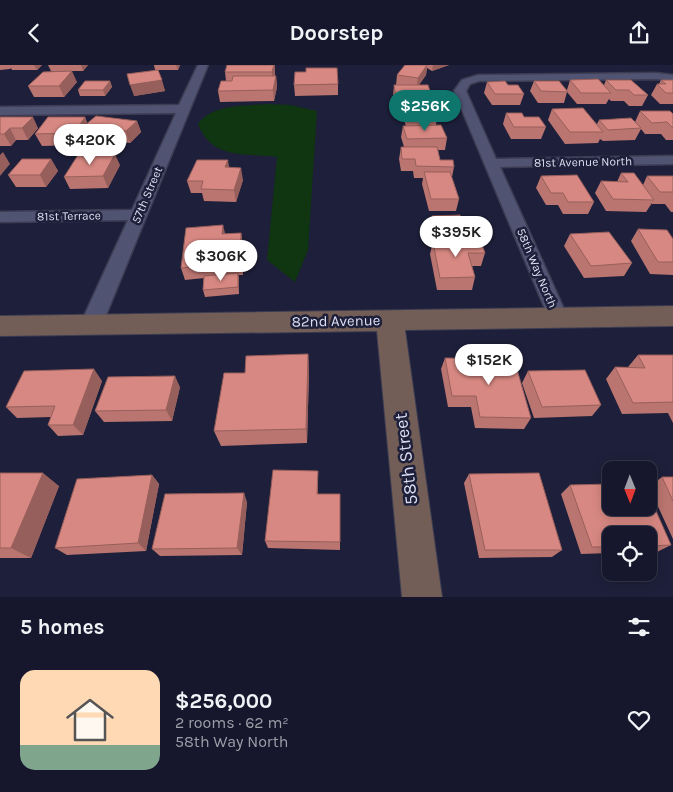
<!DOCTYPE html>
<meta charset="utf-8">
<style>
:root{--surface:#16172c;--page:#232438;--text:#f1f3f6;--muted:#9e9fa9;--line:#353648;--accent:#0f766e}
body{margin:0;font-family:Karla,sans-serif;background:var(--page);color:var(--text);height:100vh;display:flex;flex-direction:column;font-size:19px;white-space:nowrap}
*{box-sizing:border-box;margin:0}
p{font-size:16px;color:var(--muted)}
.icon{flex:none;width:28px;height:28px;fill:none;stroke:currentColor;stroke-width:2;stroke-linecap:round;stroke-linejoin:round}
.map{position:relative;height:532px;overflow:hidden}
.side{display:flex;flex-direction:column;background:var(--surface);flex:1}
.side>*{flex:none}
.needle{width:32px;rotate:179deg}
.controls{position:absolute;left:602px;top:396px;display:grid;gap:10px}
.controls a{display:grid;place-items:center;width:55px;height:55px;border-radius:10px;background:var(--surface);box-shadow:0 2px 12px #0003,0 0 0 1px var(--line);font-size:25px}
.price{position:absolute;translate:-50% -42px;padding:0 11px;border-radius:18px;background:#fff;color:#222;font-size:16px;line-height:32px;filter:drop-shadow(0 1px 2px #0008)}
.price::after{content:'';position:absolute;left:50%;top:30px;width:15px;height:11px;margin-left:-8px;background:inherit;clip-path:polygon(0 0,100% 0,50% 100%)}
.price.current{background:var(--accent);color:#fff}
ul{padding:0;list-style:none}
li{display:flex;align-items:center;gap:15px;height:125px;padding:0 20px}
li span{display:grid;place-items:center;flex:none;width:140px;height:100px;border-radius:15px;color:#555}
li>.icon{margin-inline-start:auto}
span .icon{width:60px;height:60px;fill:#fffc;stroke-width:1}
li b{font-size:21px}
h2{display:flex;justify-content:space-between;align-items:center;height:60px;padding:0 20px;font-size:21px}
header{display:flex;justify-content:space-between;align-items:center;height:65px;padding:0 20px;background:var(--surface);font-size:22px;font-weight:700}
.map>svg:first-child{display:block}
</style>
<header><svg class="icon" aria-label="back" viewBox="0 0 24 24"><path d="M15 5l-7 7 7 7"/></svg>Doorstep<svg class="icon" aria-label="share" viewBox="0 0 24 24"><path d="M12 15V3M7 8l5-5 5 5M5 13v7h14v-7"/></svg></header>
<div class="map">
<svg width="673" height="532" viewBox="0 0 673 532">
<rect width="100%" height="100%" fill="#1e1f3a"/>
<!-- green -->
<path fill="#0f3611" d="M267,39L290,40L317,46L308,185L295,217L267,195L277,92C245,88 212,95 198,59C212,39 244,41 267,39Z"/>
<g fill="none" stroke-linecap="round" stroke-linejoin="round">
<!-- street casing -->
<g stroke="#3c3c52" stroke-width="3">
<g id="street">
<path d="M198,0H208L102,260L98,266L91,268L84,266L80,260L128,155L0,157V147L132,145L176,48L0,50V42L179,40Z"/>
<path d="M656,8L673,10V16L656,14L479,16L470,19L466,26L496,94L673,91V99L500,102L568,253L565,258L558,261L551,258L454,26L462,15L478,10Z"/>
</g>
</g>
<!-- secondary casing -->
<g stroke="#3c3c52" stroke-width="2">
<path id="secondary" d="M673,241V261L405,265L442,532H402L377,266L0,271V251Z"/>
</g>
<!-- street -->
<use href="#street" fill="#505371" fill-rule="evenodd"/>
<!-- secondary -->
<use href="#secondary" fill="#725e56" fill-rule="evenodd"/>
</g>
<!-- wall -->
<g fill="#ba7570">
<path d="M0,0H42L37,5H12L11,3L10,4L0,5Z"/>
<path d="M48,0H88L83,6H51Z"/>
<path d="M154,0H180L178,5H158L165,26L134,31L155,5Z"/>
<path d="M405,0H449L432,6L427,3L426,10L419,20L432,32L431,39L437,53L436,60L447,73L445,85H438L440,95L454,102L452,112L459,134L456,146H429L422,119L423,113H414L413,106H401L399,94L401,82H404L401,72L403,61H406L401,47L402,43H395L393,31L394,20H396L397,10Z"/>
<path d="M275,6V11H276L277,22L274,36L220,37L218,26L226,16L225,7Z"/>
<path d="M570,15L604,20L606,15L648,30L642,41H629L624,36H611L609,34L606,39H577L567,27L564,38H538L530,26L534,16L567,25Z"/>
<path d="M661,15H673V39H660L651,30L657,19H659Z"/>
<path d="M110,16L112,22L105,31H80L78,25Z"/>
<path d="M77,17L64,32H34L28,21Z"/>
<path d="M487,17L508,20L524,29L520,40H492L484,28Z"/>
<path d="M338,19V30L295,31L294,20Z"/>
<path d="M552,44L597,59L599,55L635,57L640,46L673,49V75H666L661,69H645L641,64L635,75L603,76L600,74L598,78L565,79L548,55Z"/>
<path d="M506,48L524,52L546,62L541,74H511L503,59Z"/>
<path d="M0,52L38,63L28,75H16L11,81H0Z"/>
<path d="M85,52L87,58L137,56L141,67L130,78L120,77L114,82L93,80L90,73H88L86,68L79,80L42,81L35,69Z"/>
<path d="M51,94L58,106L46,122H16L8,110Z"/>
<path d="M120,100L108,123L70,124L64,112Z"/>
<path d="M229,102L243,115L236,137L204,136L202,128H191L187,116Z"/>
<path d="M621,108L643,120L647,111H673V147H671L665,139H652V138L646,147L606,146L595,128L601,116L617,117Z"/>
<path d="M541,111L594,137L588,149H563L558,140H546L536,123Z"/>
<path d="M432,151L468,168L465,177L485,188L481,201H472L475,212L472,225H437L430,189L433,177H434L429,164Z"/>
<path d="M638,164L673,174V210L650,209L631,176Z"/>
<path d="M241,168L243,180V210H238L239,214V229L205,232L203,225L204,213L185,215L181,203L225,169Z"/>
<path d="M570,169L632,198L624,211L584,213L564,181Z"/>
<path d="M308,289L309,306L307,378L221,381L214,366L245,308Z"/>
<path d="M638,290H673V358L668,348L622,349L606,314L615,302H628Z"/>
<path d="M445,293L531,353L524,364L475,363L471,342H448L441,304Z"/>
<path d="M528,306L601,340L592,351L534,353L522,318Z"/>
<path d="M102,316L83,370L58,371L48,360L51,352L17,353L6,342Z"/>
<path d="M180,322L172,356L104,357L95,346Z"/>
<path d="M0,408L59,421L31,493H0Z"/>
<path d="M469,409L562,485L552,492L479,493L464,418Z"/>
<path d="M152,410L159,419L146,486L67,490L55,483Z"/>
<path d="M662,412H673V474L649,422Z"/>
<path d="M318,415V429H340V485L268,483L265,476Z"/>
<path d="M570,420L671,480L657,487H649V470H611V488L581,489L561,429Z"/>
<path d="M247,437L242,490L160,491L152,484Z"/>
</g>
<!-- shaded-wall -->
<g fill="#975f5b">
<path d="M34,0H42L37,5Z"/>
<path d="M81,0H88L83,6Z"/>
<path d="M176,0H180L178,5Z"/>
<path d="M274,0H275V6L273,18L272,7Z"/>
<path d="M427,0L426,10L416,24L418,13Z"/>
<path d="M433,0H449L432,6Z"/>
<path d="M72,6L77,17L64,32L59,21Z"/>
<path d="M276,11L277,22L274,36L273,25Z"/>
<path d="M162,15L165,26L134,31L130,20Z"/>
<path d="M110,16L112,22L105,31L103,25Z"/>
<path d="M33,52L38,63L28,75L22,63Z"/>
<path d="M85,52L89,62L84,61L86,68L79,80L74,68Z"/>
<path d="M137,56L141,67L130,78L126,66Z"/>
<path d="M10,63L16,75L11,81L4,69Z"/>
<path d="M115,65L120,77L114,82L109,71Z"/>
<path d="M3,87L10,99L0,111V90Z"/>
<path d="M115,89L120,100L108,123L103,111Z"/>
<path d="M51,94L58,106L46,122L40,110Z"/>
<path d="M228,95L230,107L225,102Z"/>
<path d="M241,103L243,115L236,137L234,125Z"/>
<path d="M223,160L226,172L222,169Z"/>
<path d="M241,168L243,180V210L240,198Z"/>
<path d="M238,208L239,214V229L238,222Z"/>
<path d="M308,289L309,306L307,378L306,364Z"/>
<path d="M94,304L102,316L83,370L73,360Z"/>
<path d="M175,311L180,322L172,356L166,345Z"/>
<path d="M318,406V437L317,429Z"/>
<path d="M43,408L59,421L31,493L11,483Z"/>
<path d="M152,410L159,419L146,486L138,478Z"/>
<path d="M244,428L247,437L242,490L237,483Z"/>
</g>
<!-- building -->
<g fill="#d88882" stroke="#975f5b">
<path d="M227,0H274L272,7H225Z"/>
<path d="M405,0H427L418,13L397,10Z"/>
<path d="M306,3H337L338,19L294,20L295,7H306Z"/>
<path d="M158,5L162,15L130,20L127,9Z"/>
<path d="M72,6L59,21H28L43,7Z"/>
<path d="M233,11H276L273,25L218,26L221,16H232Z"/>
<path d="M598,14L611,28H581L570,15Z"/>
<path d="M606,15H631L648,30H634L629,25H616Z"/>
<path d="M661,15H673V28H666L657,19H666Z"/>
<path d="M85,16H110L103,25H78Z"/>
<path d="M505,16L508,20H518L524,29H495L487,17Z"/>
<path d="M534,16H559L568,27L541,26Z"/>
<path d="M394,20H428L432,32H396Z"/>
<path d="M429,35L437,53L410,54L402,36Z"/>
<path d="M583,43L603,67H570L552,44Z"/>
<path d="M640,46H670L673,49V63L667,57L652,58Z"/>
<path d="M506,48H522L524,52H539L546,62H514Z"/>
<path d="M96,51L137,56L126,66L115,65L109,71L88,68L94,63L84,61Z"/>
<path d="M0,52H33L22,63H10L4,69H0Z"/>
<path d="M48,52H85L74,68L35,69Z"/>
<path d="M631,53L641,63L608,65L599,55Z"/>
<path d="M441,60L447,73L407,74L403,61Z"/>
<path d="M401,82H437L440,95H453L454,102L416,101L415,94H402Z"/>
<path d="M115,89L103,111L64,112L78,90Z"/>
<path d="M22,94H51L40,110H8Z"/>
<path d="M197,95H228L225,102L241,103L234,125L201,124L203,116H187Z"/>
<path d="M424,107H450L459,134H431Z"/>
<path d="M621,108H634L654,135L613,134L601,116L628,117Z"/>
<path d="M577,110L594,137H568L563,128H551L541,111Z"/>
<path d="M647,111H673V127H660Z"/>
<path d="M460,150L468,168L438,169L432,151Z"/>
<path d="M223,160L222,169L241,168L240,198L181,203L186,163Z"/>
<path d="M638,164L667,165L673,174V197H658Z"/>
<path d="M609,167L632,198L591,201L570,169Z"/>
<path d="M433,177H481L485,188H468L475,212L440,213Z"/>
<path d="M238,208V222L203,225L204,211Z"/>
<path d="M308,289L306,364L214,366L224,308H245L246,291Z"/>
<path d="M638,290H673V337L633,338L615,302L645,303Z"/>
<path d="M445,293L514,294L531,353L480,352L476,331H452Z"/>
<path d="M94,304L73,360H48L55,341L6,342L24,306Z"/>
<path d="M585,305L601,340L542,342L528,306Z"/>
<path d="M175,311L166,345L95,346L108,312Z"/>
<path d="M273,405L318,406L317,429H340V477L265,476Z"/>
<path d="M0,408H43L11,483H0Z"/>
<path d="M539,408L562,485H485L469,409Z"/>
<path d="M152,410L138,478L55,483L77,414Z"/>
<path d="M662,412H673V436Z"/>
<path d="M611,419V442H649V430L671,480L649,481V470H611V482H592L570,420Z"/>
<path d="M244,428L237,483L152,484L165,429Z"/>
</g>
<g text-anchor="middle" stroke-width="5" stroke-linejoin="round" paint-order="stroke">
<!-- far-street labels -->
<g font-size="12" fill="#dcdff1" stroke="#1e1f3a">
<text transform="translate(583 97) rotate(-1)" y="4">81st Avenue North</text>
<text transform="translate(147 130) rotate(-67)" y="4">57th Street</text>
<text transform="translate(69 151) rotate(-1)" y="4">81st Terrace</text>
<text transform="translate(537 203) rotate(67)" y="4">58th Way North</text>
</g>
<!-- street labels -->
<g font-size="15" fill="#dcdff1" stroke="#1e1f3a">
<text transform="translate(336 256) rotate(-1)" y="5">82nd Avenue</text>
</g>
<!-- near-street labels -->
<g font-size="18" fill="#dcdff1" stroke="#1e1f3a">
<text transform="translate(406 394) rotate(-97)" y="6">58th Street</text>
</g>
</g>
</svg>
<div class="controls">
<a><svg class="needle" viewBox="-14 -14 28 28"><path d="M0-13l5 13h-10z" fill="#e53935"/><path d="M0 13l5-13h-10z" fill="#9e9fa9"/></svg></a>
<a><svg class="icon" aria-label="locate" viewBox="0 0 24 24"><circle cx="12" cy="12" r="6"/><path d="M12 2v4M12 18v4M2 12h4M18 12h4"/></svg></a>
</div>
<b class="price current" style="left:425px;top:67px">$256K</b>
<b class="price" style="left:90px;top:101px">$420K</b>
<b class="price" style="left:456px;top:193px">$395K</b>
<b class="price" style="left:221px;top:217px">$306K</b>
<b class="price" style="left:489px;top:321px">$152K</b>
</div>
<section class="side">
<h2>5 homes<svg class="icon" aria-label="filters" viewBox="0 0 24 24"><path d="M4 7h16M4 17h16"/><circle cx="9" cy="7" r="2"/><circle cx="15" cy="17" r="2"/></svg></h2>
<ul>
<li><span style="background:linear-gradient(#ffd9b3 75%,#7fa58c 0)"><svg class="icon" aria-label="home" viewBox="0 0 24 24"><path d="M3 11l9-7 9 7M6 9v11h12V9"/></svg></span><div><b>$256,000</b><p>2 rooms · 62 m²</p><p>58th Way North</p></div><svg class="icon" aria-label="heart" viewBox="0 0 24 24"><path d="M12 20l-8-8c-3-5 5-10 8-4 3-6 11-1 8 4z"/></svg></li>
</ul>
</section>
